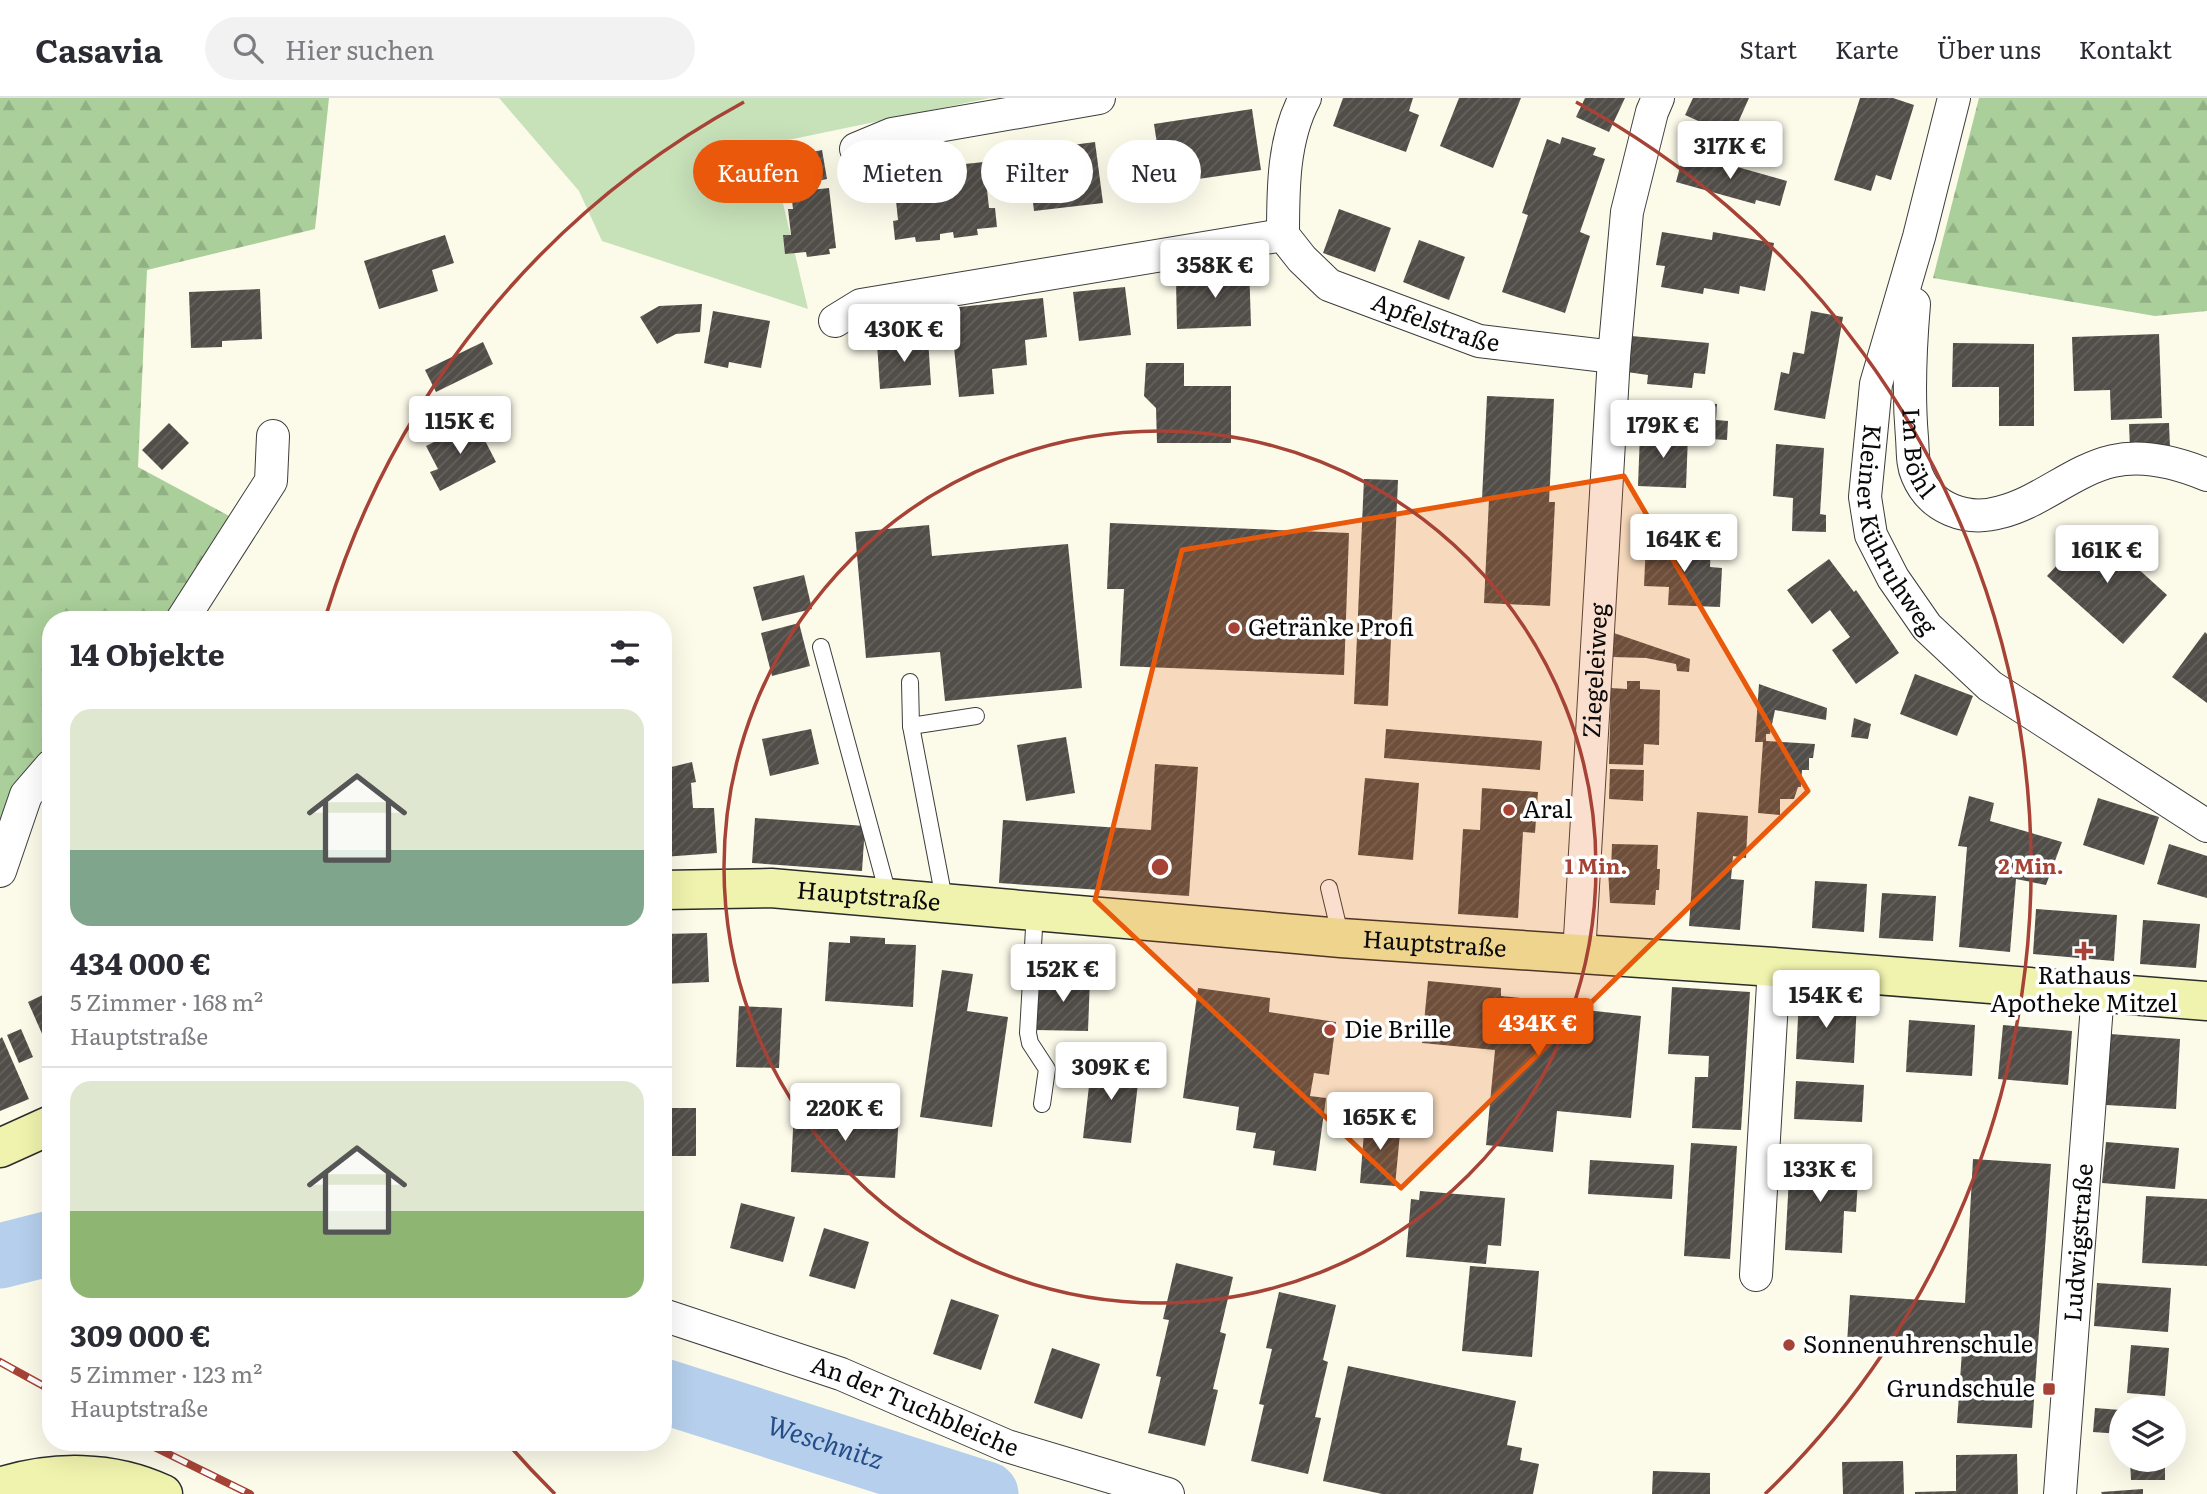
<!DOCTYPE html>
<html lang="de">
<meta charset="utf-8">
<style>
:root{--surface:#fff;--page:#f2f2f3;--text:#2b2b33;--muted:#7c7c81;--line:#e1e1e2;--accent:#ea580c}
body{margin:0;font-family:Literata,serif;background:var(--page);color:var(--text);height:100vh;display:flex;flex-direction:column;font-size:26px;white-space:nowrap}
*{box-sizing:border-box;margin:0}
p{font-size:23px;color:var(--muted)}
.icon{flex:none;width:38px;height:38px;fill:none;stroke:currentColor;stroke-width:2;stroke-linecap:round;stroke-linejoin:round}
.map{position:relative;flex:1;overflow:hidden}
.details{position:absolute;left:42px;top:513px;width:630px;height:840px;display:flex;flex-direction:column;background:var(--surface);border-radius:28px;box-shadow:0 7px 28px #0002}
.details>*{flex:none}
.banner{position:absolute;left:693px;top:42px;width:665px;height:63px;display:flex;gap:14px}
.controls{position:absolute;left:2109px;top:1297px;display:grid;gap:14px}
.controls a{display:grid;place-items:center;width:77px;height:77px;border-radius:50%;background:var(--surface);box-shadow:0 7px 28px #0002;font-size:35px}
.price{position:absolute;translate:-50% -60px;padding:0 16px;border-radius:7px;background:#fff;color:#222;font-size:23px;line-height:46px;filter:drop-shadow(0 2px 4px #0008)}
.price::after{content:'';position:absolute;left:50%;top:42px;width:21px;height:16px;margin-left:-10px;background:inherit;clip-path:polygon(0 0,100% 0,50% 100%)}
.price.on{background:var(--accent);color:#fff}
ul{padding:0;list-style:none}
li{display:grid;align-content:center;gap:14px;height:371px;padding:0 28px}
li+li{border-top:2px solid var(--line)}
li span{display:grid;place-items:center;height:217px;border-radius:21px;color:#555}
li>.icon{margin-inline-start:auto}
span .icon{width:126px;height:126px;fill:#fffc;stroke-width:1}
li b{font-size:30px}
h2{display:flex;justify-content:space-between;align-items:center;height:84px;padding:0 28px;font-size:30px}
.pill{padding:0 24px;border-radius:32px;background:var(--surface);box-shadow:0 7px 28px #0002;font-size:24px;line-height:63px}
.pill.on{background:var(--accent);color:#fff}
header{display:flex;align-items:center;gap:42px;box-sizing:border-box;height:98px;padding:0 35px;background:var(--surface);border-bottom:2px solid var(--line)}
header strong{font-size:33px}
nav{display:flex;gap:38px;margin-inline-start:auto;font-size:24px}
.search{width:490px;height:63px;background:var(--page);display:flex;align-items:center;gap:18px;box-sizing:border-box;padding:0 24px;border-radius:38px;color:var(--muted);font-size:26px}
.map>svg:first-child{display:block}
</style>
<header>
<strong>Casavia</strong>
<div class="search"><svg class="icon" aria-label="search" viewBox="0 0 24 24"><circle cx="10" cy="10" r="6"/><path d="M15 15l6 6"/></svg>Hier suchen</div>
<nav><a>Start</a><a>Karte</a><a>Über uns</a><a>Kontakt</a></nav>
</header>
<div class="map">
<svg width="2207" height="1396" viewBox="0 0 2207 1396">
<defs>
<pattern id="forest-firs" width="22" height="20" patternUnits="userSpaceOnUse" patternTransform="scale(1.75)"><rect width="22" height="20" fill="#aacf9a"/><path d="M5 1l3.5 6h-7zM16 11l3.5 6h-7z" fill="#91b083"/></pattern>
<pattern id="building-hatch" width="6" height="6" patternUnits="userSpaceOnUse" patternTransform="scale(1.75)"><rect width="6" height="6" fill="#514d48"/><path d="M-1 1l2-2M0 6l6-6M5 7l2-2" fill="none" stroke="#65625e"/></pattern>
</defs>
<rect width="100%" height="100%" fill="#fcfbea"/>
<!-- grass -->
<path fill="#c7e1b9" d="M499,0H990L769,46L808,211L602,143L579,93Z"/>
<!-- forest -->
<g fill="url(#forest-firs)">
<path d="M0,0H329L315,131L147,172L138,369L259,434L176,521L51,522V657L0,756Z"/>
<path d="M1979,0H2207V213L2155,218L1933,180Z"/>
</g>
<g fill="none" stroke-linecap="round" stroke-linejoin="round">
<!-- river -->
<g stroke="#b5cfec" stroke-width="65">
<path d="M0,1158L51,1145"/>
<path id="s1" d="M663,1293L986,1396"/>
</g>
</g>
<!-- building -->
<g fill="url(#building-hatch)">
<path d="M1343,0H1413L1409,13L1419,17L1406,54L1333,28Z"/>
<path d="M1459,0H1521L1493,70L1440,48Z"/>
<path d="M1585,0H1625L1609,34L1576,19Z"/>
<path d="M1693,0H1749L1732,38L1685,17Z"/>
<path d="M1860,0H1893L1914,7L1891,82L1876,77L1871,93L1834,82Z"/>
<path d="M1252,11L1261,72L1163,86L1154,26Z"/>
<path d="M1562,39L1596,50L1593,57L1605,61L1580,134L1590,138L1565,215L1502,194L1528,117L1522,115L1547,41L1560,46Z"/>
<path d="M1095,44L1103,105L1034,113L1027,53Z"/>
<path d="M822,52L827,81L782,90L776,61Z"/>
<path d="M1684,54L1787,83L1780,108L1756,102L1755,106L1676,84Z"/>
<path d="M984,64L989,110H995L997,129L977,131L978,137L954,140L953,134L940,136V142L916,144L915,139L895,142L893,123L898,122L893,74L912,73V79L924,77V74L966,73L965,66Z"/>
<path d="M829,90L836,150L829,151L830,156L807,159L806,154L785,156L783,137H791L788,111H793L791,94Z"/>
<path d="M1339,111L1391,130L1375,174L1323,155Z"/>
<path d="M1662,134L1712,142L1713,134L1774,145L1765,193L1740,188L1739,196L1704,190L1703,196L1661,189L1665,168L1656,167Z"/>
<path d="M445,137L454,165L432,172L438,193L379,211L364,163Z"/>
<path d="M1419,142L1465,159L1449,202L1403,184Z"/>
<path d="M1249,166L1251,228L1177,231L1176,182L1223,180L1222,167Z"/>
<path d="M1125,189L1131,237L1079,243L1073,194Z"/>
<path d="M260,191L262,241L222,243V249L191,250L189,194Z"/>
<path d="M1043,200L1047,239L1025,242L1027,267L992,271L994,296L959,299L950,210Z"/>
<path d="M702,206L700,234L676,236L657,246L640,219L659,208Z"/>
<path d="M713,213L770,223L761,270L729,264L728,270L704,265Z"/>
<path d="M1811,213L1843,219L1825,321L1774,312L1781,274L1789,276L1793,254L1804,256Z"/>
<path d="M2159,236L2162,320L2111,322L2110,292L2074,293L2072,239Z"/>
<path d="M1631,238L1709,245L1705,276L1694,275L1692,290L1647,286L1648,277L1627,274Z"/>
<path d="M928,241L931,287L880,291L877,245Z"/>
<path d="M483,244L493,266L436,294L425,272Z"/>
<path d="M1953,245L2034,246V328H1999V289H1952Z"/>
<path d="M1146,265H1184V288H1231V345H1157L1156,310L1144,298Z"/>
<path d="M1487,298L1554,301L1549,404H1555L1550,508L1484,505L1489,401H1482Z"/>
<path d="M1687,304L1717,306L1716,322L1728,323L1727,342L1695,340L1694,321L1687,320Z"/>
<path d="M475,323L496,364L440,393L430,374L438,371L426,348Z"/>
<path d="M169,325L189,345L162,372L142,352Z"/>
<path d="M2169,325L2170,350L2130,351L2129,326Z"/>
<path d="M1640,335L1688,337L1686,390L1638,388Z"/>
<path d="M1776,346L1824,350L1820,416L1826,417V434L1792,433L1793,400L1773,398Z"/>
<path d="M1364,381L1398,382L1388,608L1354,606Z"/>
<path d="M1110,425L1349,435L1344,577L1120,568L1124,491H1107Z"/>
<path d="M929,427L932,458L1068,446L1082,590L945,603L940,554L866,560L855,434Z"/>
<path d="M2092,429L2167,497L2123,546L2047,478Z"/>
<path d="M1646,444L1711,447L1710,469L1722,470L1720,509L1668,507L1669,489L1644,488Z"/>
<path d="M1829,461L1854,494L1856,492L1899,555L1856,586L1832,552L1850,539L1830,512L1812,526L1787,492Z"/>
<path d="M804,477L812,511L762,523L753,489Z"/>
<path d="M799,525L810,568L772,578L761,535Z"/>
<path d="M2205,534L2207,536V605L2172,579Z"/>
<path d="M1614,535L1690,561L1689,574L1677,573L1676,566L1646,560L1613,559Z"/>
<path d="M1915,576L1973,598L1957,638L1900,616Z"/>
<path d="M1627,583H1640V591L1660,592L1659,647L1644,646L1643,667L1609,666L1611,590L1627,591Z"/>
<path d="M1759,586L1827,610L1826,622L1775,612L1770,636H1766V643L1815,646L1813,660H1809V672H1802L1801,689H1798L1794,701H1780V717L1758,715L1763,644H1755Z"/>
<path d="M1854,620L1871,626L1868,641L1851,639Z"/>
<path d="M811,631L819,666L770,678L762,641Z"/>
<path d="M1386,631L1542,643L1540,672L1384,660Z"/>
<path d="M1066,639L1075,695L1026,703L1017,647Z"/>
<path d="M692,664L696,684L691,685L693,710H714L717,755L663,759V671Z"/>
<path d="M1155,666L1198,669L1189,798L999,785L1003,722L1151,732Z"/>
<path d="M1610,671L1644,672L1643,703L1609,701Z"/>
<path d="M1365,680L1419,685L1413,762L1358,757Z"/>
<path d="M1482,690L1538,694L1535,735L1523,734L1518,820L1458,816L1463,731L1480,732Z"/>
<path d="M1969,698L1994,705L1990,723L2062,744L2046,787L2016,781L2010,854L1959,849L1967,749L1958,748Z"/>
<path d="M2098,700L2159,719L2144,767L2083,747Z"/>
<path d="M1697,714L1748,718L1746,760L1733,758L1731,781L1744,782L1740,832L1689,828Z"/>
<path d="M755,720L865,728L862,773L752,765Z"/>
<path d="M1612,746L1658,747L1657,771H1660L1659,792H1656L1655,807L1610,805L1608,772H1611Z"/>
<path d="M2169,746L2207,758V800L2157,786Z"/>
<path d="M1815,783L1867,786L1864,834L1812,830Z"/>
<path d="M1882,795L1936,798L1933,843L1879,840Z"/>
<path d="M2036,811L2117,817L2114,863L2033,856Z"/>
<path d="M2143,822L2200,826L2196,870L2140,866Z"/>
<path d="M707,835L709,884L663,886V836Z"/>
<path d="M850,838L885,840V846L916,847L913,909L825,903L829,844L850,845Z"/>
<path d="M942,872L973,876L967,913L1008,919L992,1029L920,1019Z"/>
<path d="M1038,879L1090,880L1088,933L1036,932Z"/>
<path d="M1428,883L1501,890V898L1568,905L1567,910L1641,918L1631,1020L1557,1013L1553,1054L1486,1047L1495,952L1422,945Z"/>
<path d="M1672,889L1750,894L1741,1032L1692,1030L1695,979H1708L1709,958L1668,956Z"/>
<path d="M1198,890L1270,900L1269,914L1336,924L1329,977L1314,975L1310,998L1326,1000L1316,1073L1273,1067L1275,1053L1253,1050L1256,1035L1236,1032L1239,1009L1183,1000Z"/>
<path d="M47,895L51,904V945L47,947L28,904Z"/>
<path d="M1799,899L1857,903L1854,965L1796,961Z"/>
<path d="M739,908L782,910L779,970L736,969Z"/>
<path d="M1909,922L1975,927L1972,978L1906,974Z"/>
<path d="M2003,927L2072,933L2068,987L1998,981Z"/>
<path d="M21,931L33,959L19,965L7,937Z"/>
<path d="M2110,936L2180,941L2176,1011L2106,1007Z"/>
<path d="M2,939L29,1001L0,1013V941Z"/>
<path d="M1092,962L1140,968L1131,1045L1083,1040Z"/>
<path d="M1796,983L1864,987L1862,1024L1794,1021Z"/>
<rect x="663" y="1010" width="33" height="48"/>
<path d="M794,1010L899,1016L895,1080L791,1074Z"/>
<path d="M1365,1021L1401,1024L1395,1088L1360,1085Z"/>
<path d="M2106,1044L2179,1050L2175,1091L2102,1085Z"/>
<path d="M1691,1045L1737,1048L1730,1161L1684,1158Z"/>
<path d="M1790,1061L1859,1065L1856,1114L1844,1113L1842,1155L1785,1152Z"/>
<path d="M1973,1061L2051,1066L2032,1330L1957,1325L1962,1253L1847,1246L1850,1197L1965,1205Z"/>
<path d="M1590,1062L1674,1067L1672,1101L1588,1096Z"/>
<path d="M1420,1093L1505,1100L1501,1148L1488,1147L1486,1166L1406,1159L1411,1101L1419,1102Z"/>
<path d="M2146,1098L2207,1101V1168L2142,1165Z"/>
<path d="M741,1105L795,1119L783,1164L730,1150Z"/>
<path d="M824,1130L869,1144L855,1191L809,1178Z"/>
<path d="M1176,1165L1233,1179L1220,1234L1226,1236L1213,1291L1218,1292L1205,1348L1148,1335L1161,1279L1156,1278L1169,1222L1163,1221Z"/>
<path d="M1470,1168L1539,1173L1532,1259L1462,1253Z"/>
<path d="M2097,1185L2171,1190L2168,1234L2094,1228Z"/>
<path d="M1279,1194L1336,1207L1323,1262L1328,1264L1315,1319L1321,1320L1308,1376L1251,1363L1264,1307L1259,1306L1272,1251L1266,1250Z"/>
<path d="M951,1201L999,1217L981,1272L933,1256Z"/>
<path d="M2131,1247L2169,1250L2165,1298L2127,1295Z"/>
<path d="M1052,1250L1100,1266L1082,1321L1034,1305Z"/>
<path d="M1348,1268L1516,1303L1507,1347L1522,1350L1520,1362L1539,1366L1533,1396H1382L1323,1383Z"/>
<path d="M2095,1310L2121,1312V1336L2093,1334Z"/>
<path d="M2017,1356L2018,1396H1915V1394L1956,1393V1357Z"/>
<path d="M2130,1362H2165V1382H2131Z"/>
<path d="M1903,1363L1904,1396H1843L1842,1364Z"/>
<path d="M1653,1373L1710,1375V1396H1652Z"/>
<path d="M2143,1391V1396H2102L2101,1394Z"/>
</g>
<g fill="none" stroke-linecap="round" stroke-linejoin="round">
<!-- lane casing -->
<g stroke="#3d3d3d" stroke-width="18">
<g id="lane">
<path d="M821,549L889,800"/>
<path d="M910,584L911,628L945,806"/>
<path d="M911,628L976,618"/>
<path d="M1329,790L1341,840"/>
<path d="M1035,813L1028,935L1030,945L1047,971L1042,1006"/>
</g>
</g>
<!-- street casing -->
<g stroke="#3d3d3d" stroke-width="34">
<g id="street">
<path id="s2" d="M1954,0L1919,139L1876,286L1865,399L1871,437L1893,480L1927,529L1990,588L2207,728"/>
<path d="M856,51L892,36L1099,0"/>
<path d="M1283,137C1283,91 1283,41 1305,0"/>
<path id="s3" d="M1914,206C1910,253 1908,294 1912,340C1913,352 1912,366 1917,377C1931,411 1967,424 2001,414C2041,404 2073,372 2113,363C2144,356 2178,365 2207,377"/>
<path id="s4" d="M835,223L861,207L1283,137L1302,161L1329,187L1479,243L1614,259"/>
<path d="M182,522L271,383L273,338"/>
<path d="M0,773L26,697L51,668"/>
<path id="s5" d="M1579,857L1614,259L1627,114L1652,14L1658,0"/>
<path d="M1756,1177L1774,869"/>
<path id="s6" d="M663,1217L841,1276L1007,1348L1168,1396"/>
<path id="s7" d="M2060,1396L2098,894"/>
</g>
</g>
<!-- secondary casing -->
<g stroke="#2c2c2c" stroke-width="41">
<g id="secondary">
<path id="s8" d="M663,792L771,790L1341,840L1774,869L2207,903"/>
<path d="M0,1050L51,1027"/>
<path d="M0,1389C53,1372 112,1372 163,1396"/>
</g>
</g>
<!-- lane -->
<use href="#lane" stroke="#fff" stroke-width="16"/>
<!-- street -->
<use href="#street" stroke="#fff" stroke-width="32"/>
<!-- secondary -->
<use href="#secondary" stroke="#f0f3ad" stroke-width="38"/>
<!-- rail casing -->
<g stroke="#a64336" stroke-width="8">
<g id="rail">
<path d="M0,1264L51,1292"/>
<path d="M144,1344L250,1396"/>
</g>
</g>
<!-- rail -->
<use href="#rail" stroke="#fff" stroke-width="5" stroke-dasharray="16" stroke-linecap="butt"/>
</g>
<!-- marked area -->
<path fill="#e8590c" fill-opacity="0.2" stroke="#e8590c" stroke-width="5" stroke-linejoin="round" d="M1624,378L1808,693L1401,1090L1095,802L1182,452Z"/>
<!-- distance rings -->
<g fill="none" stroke="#a64336" stroke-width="3.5">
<circle cx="1160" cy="769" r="436"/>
<path d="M555 1396A871 871 0 0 1 508 1346M327 514A871 871 0 0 1 744 4M1576 4A871 871 0 0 1 1765 1396"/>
</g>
<!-- markers -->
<g fill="#a64336" stroke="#fff" stroke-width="2.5">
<circle cx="1234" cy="530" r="7"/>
<circle cx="1509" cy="712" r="7"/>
<path d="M2080.5 842.5h7v7h7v7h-7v7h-7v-7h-7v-7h7z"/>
<circle cx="1330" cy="932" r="7"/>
<circle cx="1789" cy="1247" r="7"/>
<rect x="2042" y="1284" width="14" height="14" rx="3.5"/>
</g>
<g text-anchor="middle" stroke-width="7" stroke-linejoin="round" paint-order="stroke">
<!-- street labels -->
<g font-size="24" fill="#0a0a0a" stroke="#fff">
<text dy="8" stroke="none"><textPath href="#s4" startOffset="640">Apfelstraße</textPath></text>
<text dy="8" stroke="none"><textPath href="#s3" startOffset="150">Im Böhl</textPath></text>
<text dy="8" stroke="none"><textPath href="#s2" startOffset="450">Kleiner Kühruhweg</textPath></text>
<text dy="8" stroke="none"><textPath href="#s5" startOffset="285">Ziegeleiweg</textPath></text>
<text dy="8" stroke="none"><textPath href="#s8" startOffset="206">Hauptstraße</textPath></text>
<text dy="8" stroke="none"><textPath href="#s8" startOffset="774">Hauptstraße</textPath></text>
<text dy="8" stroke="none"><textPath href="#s7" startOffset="252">Ludwigstraße</textPath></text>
<text dy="8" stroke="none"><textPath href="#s6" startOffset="268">An der Tuchbleiche</textPath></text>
</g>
<!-- poi labels -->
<g font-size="24" fill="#0a0a0a" stroke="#fff" text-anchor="start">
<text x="1248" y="538">Getränke Profi</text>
<text x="1523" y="720">Aral</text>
<text x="2084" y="886" text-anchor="middle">Rathaus<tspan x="2084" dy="28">Apotheke Mitzel</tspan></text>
<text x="1344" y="940">Die Brille</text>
<text x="1803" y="1255">Sonnenuhrenschule</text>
<text x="2035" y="1299" text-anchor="end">Grundschule</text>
</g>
<!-- water labels -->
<g font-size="26" font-style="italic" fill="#264d89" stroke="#fff">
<text dy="9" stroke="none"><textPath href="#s1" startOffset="170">Weschnitz</textPath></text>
</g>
</g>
<circle cx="1160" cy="769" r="10" fill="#a64336" stroke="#fff" stroke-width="3.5"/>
<g font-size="21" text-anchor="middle" font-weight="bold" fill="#a64336" stroke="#fff" stroke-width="7" stroke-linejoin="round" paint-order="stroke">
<text x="1596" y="776">1 Min.</text>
<text x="2031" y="776">2 Min.</text>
</g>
</svg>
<div class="controls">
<a><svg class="icon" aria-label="layers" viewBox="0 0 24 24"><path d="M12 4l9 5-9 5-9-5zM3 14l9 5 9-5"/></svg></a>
</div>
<b class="price" style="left:1730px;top:83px">317K €</b>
<b class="price" style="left:1215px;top:202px">358K €</b>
<b class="price" style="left:904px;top:266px">430K €</b>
<b class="price" style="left:460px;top:358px">115K €</b>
<b class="price" style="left:1663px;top:362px">179K €</b>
<b class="price" style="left:1684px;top:476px">164K €</b>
<b class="price" style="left:2107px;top:487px">161K €</b>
<b class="price" style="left:1063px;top:906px">152K €</b>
<b class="price" style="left:1826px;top:932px">154K €</b>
<b class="price on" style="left:1538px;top:960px">434K €</b>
<b class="price" style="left:1111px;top:1004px">309K €</b>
<b class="price" style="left:845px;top:1045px">220K €</b>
<b class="price" style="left:1380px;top:1054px">165K €</b>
<b class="price" style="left:1820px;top:1106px">133K €</b>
<div class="banner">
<a class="pill on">Kaufen</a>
<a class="pill">Mieten</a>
<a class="pill">Filter</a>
<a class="pill">Neu</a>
</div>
<section class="details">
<h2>14 Objekte<svg class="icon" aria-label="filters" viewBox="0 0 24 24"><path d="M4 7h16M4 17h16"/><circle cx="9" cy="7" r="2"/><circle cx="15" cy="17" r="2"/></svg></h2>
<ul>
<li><span style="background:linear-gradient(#dfe7d0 65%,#7fa58c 0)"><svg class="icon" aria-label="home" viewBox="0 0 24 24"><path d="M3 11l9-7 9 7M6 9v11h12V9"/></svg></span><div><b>434 000 €</b><p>5 Zimmer · 168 m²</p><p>Hauptstraße</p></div></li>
<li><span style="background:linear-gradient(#dfe7d0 60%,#8fb573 0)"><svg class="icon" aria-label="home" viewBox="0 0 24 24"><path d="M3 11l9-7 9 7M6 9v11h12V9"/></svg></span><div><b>309 000 €</b><p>5 Zimmer · 123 m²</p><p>Hauptstraße</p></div></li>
</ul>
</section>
</div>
